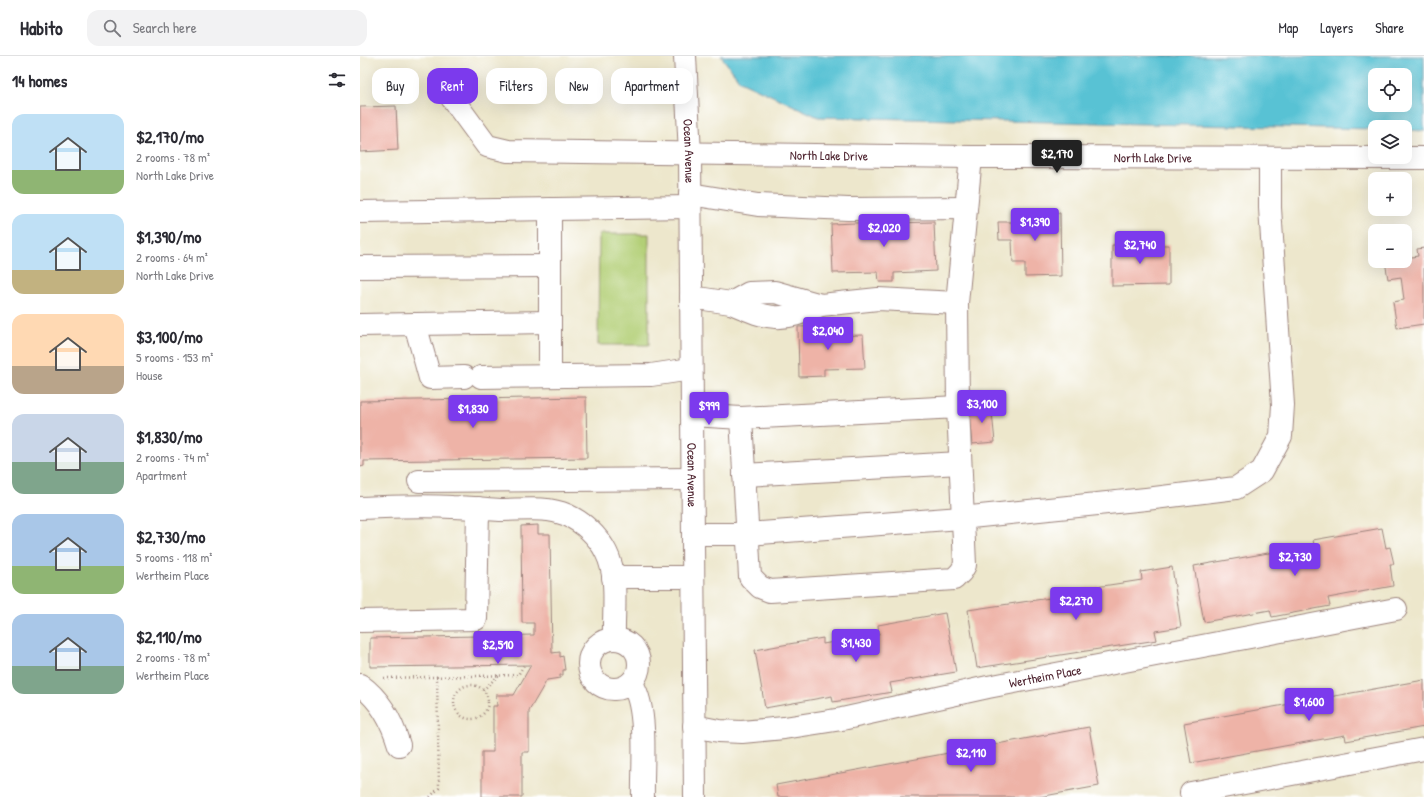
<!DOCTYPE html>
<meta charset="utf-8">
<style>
:root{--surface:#fff;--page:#f2f2f3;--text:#2b2b33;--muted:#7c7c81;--line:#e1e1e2;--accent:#7c3aed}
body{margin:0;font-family:"Patrick Hand",sans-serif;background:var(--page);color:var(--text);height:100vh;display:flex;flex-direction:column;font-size:15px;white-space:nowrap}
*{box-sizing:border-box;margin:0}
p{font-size:13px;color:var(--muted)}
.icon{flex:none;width:22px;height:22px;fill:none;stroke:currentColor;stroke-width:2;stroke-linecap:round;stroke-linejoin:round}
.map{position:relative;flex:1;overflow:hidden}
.sheet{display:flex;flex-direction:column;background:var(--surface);width:360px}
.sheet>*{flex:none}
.hud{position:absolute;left:12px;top:12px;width:380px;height:36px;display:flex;gap:8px}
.tools{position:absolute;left:1008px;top:12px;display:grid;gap:8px}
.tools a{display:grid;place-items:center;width:44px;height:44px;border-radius:8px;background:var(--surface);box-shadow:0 4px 16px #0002;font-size:20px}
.price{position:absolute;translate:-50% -34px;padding:0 9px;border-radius:4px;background:var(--accent);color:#fff;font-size:13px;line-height:26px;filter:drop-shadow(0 1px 2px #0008)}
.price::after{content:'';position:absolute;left:50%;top:24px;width:12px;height:9px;margin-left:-6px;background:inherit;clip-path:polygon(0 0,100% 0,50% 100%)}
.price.selected{background:#222;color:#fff}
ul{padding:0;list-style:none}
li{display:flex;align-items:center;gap:12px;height:100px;padding:0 12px}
li span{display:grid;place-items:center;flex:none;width:112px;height:80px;border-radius:12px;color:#555}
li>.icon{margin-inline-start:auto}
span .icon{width:48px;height:48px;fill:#fffc;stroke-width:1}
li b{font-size:17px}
h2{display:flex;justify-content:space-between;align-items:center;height:48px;padding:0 12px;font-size:17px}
.tag{padding:0 14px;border-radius:12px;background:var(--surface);box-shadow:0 4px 16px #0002;font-size:14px;line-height:36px}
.tag.selected{background:var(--accent);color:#fff}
header{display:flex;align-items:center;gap:24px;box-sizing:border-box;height:56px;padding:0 20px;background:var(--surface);border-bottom:1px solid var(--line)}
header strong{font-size:19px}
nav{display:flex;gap:22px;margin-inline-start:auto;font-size:14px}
.search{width:280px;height:36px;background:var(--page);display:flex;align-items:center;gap:10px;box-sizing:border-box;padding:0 14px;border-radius:12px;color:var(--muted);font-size:15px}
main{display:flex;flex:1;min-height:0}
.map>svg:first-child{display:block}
</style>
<header>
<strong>Habito</strong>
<div class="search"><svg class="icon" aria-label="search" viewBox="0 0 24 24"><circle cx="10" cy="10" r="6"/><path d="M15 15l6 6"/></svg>Search here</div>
<nav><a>Map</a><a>Layers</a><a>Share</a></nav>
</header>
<main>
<section class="sheet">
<h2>14 homes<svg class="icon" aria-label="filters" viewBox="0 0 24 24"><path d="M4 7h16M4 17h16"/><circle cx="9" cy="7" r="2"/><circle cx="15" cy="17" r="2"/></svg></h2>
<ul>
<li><span style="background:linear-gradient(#bfe0f5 70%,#8fb573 0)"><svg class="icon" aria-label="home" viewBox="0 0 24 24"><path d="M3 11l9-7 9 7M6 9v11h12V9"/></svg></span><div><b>$2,170/mo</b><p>2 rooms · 78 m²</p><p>North Lake Drive</p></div></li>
<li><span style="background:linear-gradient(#bfe0f5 70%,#c2b280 0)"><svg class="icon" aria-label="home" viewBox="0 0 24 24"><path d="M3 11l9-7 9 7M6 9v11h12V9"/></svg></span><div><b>$1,390/mo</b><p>2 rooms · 64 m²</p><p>North Lake Drive</p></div></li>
<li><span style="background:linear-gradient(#ffd9b3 65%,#b9a48a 0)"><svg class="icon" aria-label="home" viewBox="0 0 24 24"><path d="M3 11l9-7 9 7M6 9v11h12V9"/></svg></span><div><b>$3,100/mo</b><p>5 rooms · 153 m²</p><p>House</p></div></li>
<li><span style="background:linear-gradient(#c9d6e8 60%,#7fa58c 0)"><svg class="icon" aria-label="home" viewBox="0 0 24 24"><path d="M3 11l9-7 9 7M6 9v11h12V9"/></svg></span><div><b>$1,830/mo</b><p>2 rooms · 74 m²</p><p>Apartment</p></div></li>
<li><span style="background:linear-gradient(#a9c7e8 65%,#8fb573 0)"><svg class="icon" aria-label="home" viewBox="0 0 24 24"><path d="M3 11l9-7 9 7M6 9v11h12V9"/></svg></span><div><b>$2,730/mo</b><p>5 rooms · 118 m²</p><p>Wertheim Place</p></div></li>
<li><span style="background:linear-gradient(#a9c7e8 65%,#7fa58c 0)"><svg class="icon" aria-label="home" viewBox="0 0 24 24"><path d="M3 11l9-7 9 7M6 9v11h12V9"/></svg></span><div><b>$2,110/mo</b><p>2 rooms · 78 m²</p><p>Wertheim Place</p></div></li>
</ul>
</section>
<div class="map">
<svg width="1064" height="741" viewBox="0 0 1064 741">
<rect width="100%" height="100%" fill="#fff"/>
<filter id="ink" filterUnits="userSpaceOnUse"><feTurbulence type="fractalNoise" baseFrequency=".025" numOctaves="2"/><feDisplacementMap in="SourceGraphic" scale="8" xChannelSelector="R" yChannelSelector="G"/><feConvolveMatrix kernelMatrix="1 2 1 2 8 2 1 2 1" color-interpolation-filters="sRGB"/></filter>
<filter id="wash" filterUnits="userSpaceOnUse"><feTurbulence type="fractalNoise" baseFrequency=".012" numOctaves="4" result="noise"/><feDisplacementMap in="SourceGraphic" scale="16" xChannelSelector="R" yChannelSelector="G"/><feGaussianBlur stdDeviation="0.9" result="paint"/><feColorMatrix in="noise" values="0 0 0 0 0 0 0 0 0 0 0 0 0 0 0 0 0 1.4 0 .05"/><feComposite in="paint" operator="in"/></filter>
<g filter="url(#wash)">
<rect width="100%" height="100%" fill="#ede7cc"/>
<!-- green -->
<path fill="#b2cf76" stroke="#7e7750" d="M239,178H289V289H238Z"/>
<!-- water -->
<path fill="#59c2d4" stroke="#527080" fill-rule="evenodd" d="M361,0H1064V75L1045,74V71H1015V73L458,61L380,25ZM1015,19H1045V49H1015Z"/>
<g id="blocks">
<!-- building -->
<g fill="#eeb3a7">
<path d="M36,50L38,94L0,96V51Z"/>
<path d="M653,157H700L701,220L665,221V207H653L652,184H639L638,166H653Z"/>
<path d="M518,158H533V167L574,166L576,215L534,217V226H519L518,216L473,217L471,168L519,166Z"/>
<path d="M752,189H809V229L752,230Z"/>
<path d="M1064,192V268L1037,272L1033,246L1044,244L1041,221L1028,223L1025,205H1045V202L1058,200L1057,193Z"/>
<path d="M468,270L469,280L503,279L505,312L464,313V320L439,321L438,271Z"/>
<path d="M226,341L227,402L4,405V410L0,411V345Z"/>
<path d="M631,347L635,386L612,388L608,350Z"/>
<path d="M178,469V478H190L192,597L200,596V601L203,600L205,614H203V619H200V622L187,624L169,655V696H162V741H122V696H133V650H137L136,639H154L171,609L10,611V582L174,579V567H162L161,470Z"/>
<path d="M1022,472L1026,492L1030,491L1034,508H1030L1033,530L968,542L970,550L912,561L910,554L844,566L834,510L954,489L953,484Z"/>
<path d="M812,511L821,571L795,575L797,584L617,612L608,554L724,537L723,533L782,524L781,516Z"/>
<path d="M585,557L596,616L530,627L532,636L473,646L472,640L405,652L395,594L463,582V588L519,578L518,569Z"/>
<path d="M1064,624V671L986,685L985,679L831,707L824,667Z"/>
<path d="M729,671L739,730L679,741H418L416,729Z"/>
</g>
</g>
</g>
<g filter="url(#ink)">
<use href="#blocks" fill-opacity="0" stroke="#9c837c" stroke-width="1"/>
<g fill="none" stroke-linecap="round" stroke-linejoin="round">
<!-- minor casing -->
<g stroke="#9c837c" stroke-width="24">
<g id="minor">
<path id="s1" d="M325,0L330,98L335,741"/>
<path id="s2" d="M86,34L127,90L148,95L611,101L1064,102"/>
<path d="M330,138L398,149L488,153L606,152"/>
<path d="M190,153V320"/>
<path d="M0,156L330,151"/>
<path d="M0,211L190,210"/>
<path d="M331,241L371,247L389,237L415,236L461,249L518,243L597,247"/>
<path d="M371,247C411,264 420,267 461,249"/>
<path d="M55,268L190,266"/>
<path d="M0,269L55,268L70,322L104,321"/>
<path d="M121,321L291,319L331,313"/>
<path d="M598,351L597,247L611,101"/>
<path d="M332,359L381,362L598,351L605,509L601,516L594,523L410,535L400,531L390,521L381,362"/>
<path d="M384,419L600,407"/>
<path d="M59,425L332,423"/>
<path d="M0,452C30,451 61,449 92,451C108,451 124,453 140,454C162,454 186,450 207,459C223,466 238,480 246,496C259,521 253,556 254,583"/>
<path d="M333,478H387L601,462L786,443L876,432L902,415L921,380L923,349L910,152V102"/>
<path d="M253,521H333"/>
<path d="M0,565L116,563L118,452"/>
<circle cx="254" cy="608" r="25"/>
<path d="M271,627C289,649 282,712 283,741"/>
<path d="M0,629C21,644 32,665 39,689"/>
<path id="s3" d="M334,670L359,675L382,676L424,672L482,663L628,631L1036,553"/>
<path d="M831,737L1064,693"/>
</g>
</g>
<!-- path -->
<g stroke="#9c837c" stroke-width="2.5" stroke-dasharray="1 3" stroke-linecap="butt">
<path d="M24,622L158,619L164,609"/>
<circle cx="111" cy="646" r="17"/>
<path d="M123,634L139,619"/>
<path d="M70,741L79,732L77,620"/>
</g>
<!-- minor -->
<use href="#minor" stroke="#fff" stroke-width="22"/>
</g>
</g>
<g text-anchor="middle" stroke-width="3.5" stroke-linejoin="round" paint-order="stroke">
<!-- street labels -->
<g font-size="13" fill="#4a1f2b" stroke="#fff">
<text dy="5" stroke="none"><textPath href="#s1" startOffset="95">Ocean Avenue</textPath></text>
<text dy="5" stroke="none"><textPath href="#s2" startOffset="412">North Lake Drive</textPath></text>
<text dy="5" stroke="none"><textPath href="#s2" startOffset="736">North Lake Drive</textPath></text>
<text dy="5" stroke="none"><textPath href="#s1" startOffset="419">Ocean Avenue</textPath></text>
<text dy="5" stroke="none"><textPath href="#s3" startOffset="357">Wertheim Place</textPath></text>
</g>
</g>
</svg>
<div class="tools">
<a><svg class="icon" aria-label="locate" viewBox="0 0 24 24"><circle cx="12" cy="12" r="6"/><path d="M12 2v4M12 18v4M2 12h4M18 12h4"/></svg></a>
<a><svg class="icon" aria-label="layers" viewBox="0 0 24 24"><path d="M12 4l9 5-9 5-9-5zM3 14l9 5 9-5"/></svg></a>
<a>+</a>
<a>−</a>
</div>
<b class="price selected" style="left:697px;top:118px">$2,170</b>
<b class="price" style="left:675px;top:186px">$1,390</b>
<b class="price" style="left:524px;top:192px">$2,020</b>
<b class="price" style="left:780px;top:209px">$2,740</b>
<b class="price" style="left:468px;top:295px">$2,040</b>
<b class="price" style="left:622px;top:368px">$3,100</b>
<b class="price" style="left:349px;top:370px">$999</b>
<b class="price" style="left:113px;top:373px">$1,830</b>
<b class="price" style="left:935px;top:521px">$2,730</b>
<b class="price" style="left:716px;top:565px">$2,270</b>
<b class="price" style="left:496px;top:607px">$1,430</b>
<b class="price" style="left:138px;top:609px">$2,510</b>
<b class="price" style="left:949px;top:666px">$1,600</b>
<b class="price" style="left:611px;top:717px">$2,110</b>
<div class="hud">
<a class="tag">Buy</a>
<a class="tag selected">Rent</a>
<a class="tag">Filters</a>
<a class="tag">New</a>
<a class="tag">Apartment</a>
</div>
</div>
</main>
